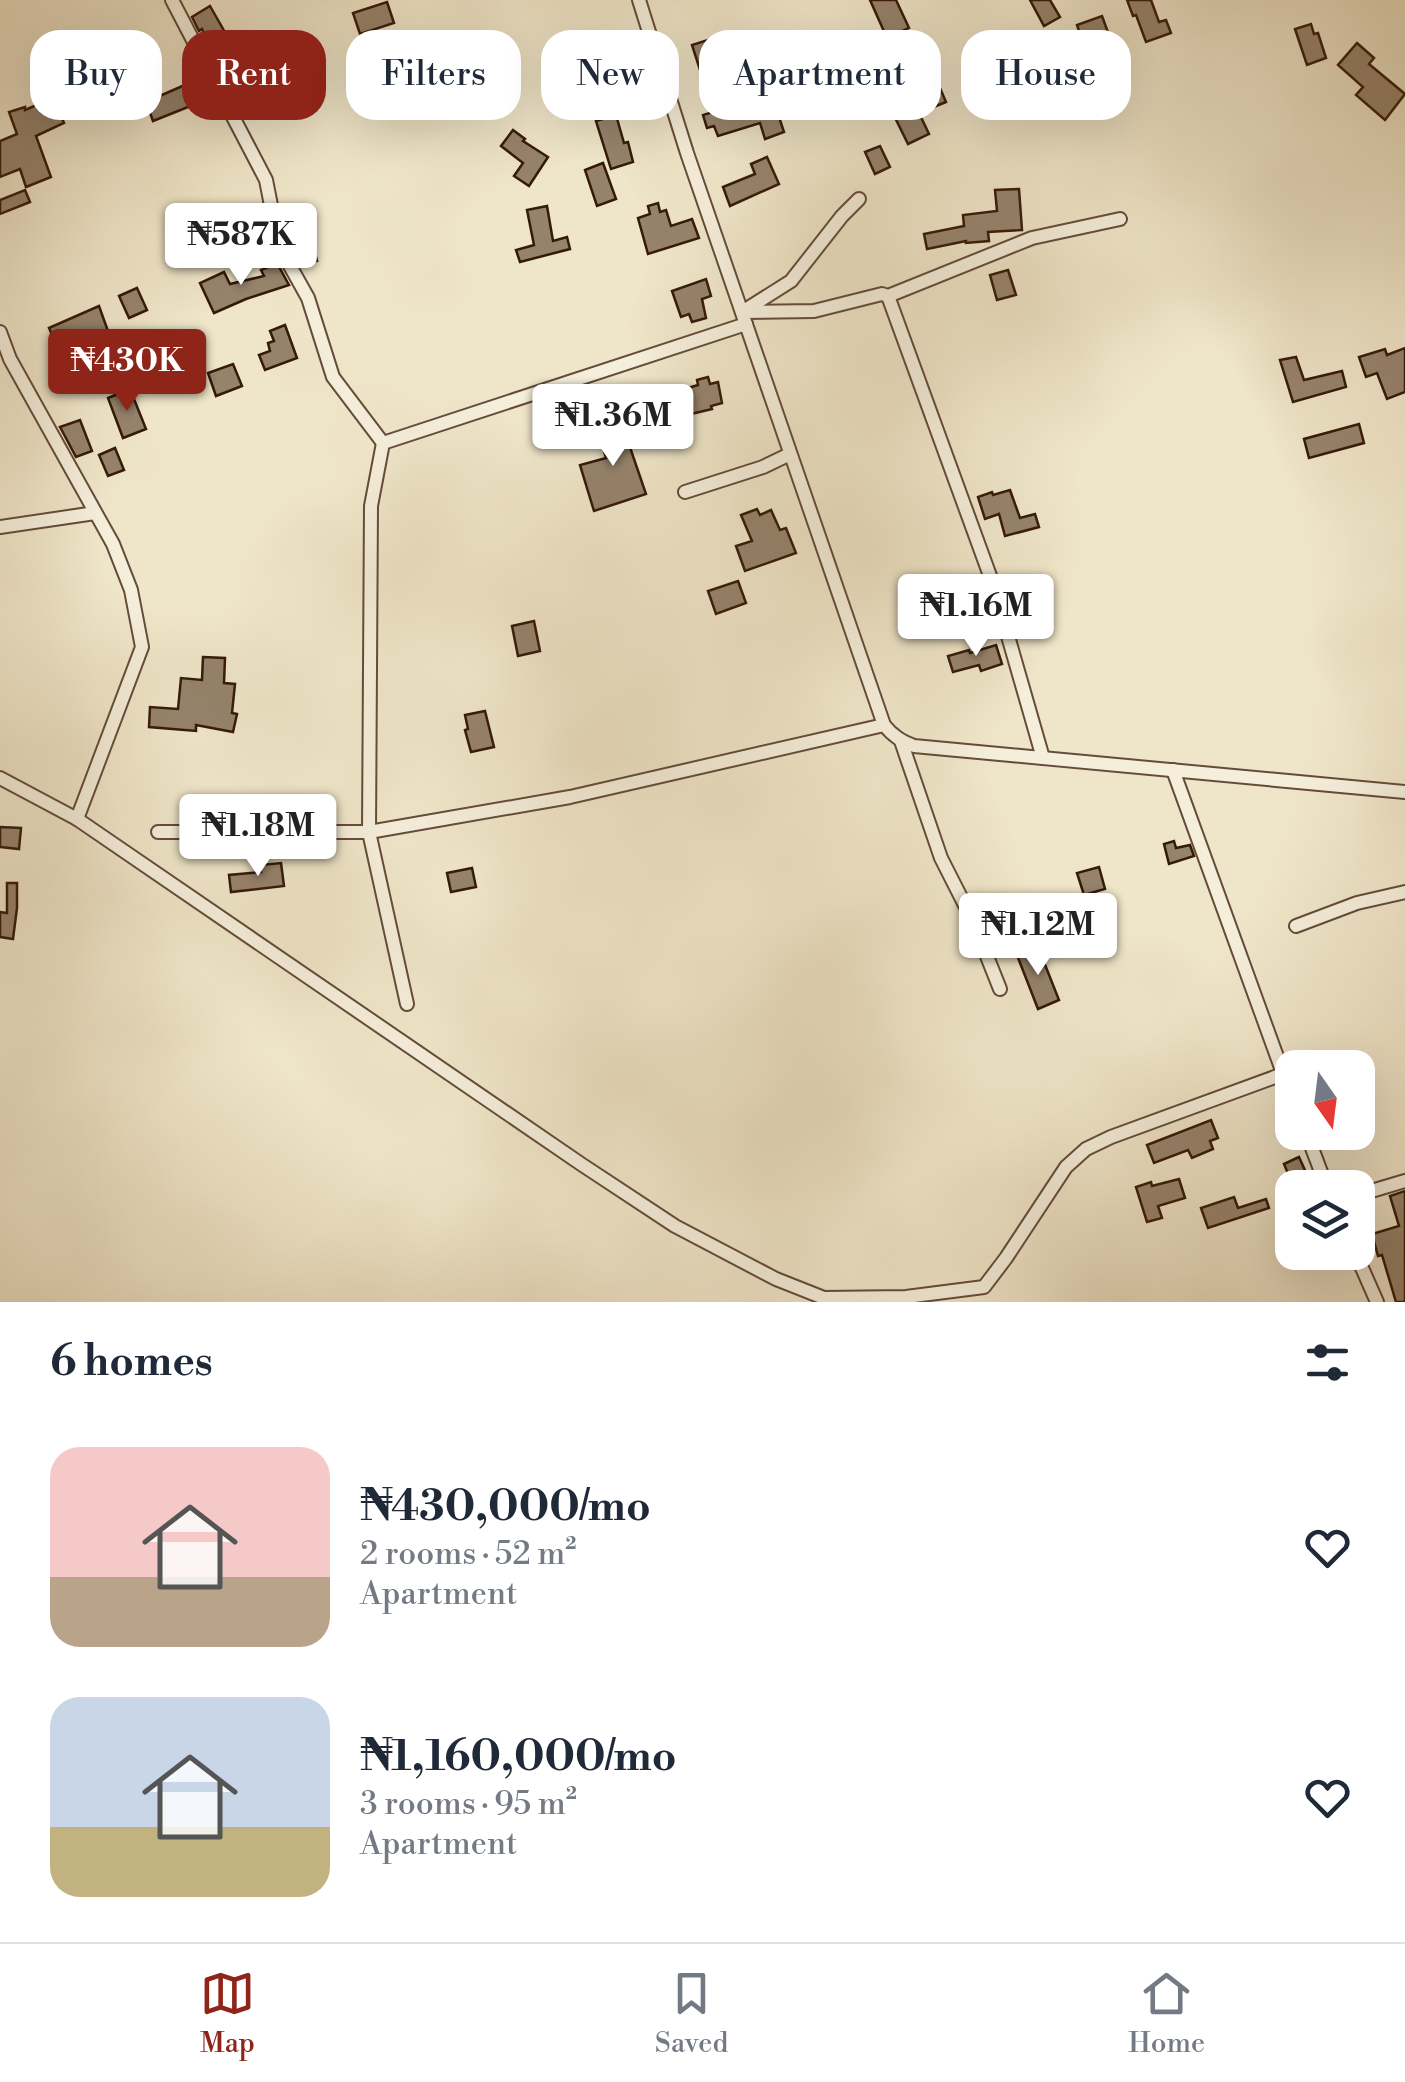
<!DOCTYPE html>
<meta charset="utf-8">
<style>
:root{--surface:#fff;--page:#f6f6f7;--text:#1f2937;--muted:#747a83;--line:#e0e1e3;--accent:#8f2418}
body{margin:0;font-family:"Libre Bodoni",serif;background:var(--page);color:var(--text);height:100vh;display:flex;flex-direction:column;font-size:38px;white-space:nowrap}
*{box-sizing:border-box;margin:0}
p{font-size:32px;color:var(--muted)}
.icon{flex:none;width:55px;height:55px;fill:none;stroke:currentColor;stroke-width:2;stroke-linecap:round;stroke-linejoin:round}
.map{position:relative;height:1302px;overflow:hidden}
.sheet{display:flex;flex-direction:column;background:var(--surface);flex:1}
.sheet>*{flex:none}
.guide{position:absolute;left:30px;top:30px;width:1345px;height:90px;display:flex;gap:20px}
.needle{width:65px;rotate:166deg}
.tools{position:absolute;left:1275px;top:1050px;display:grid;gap:20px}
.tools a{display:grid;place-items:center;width:100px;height:100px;border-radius:20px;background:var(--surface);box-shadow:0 10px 40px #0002;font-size:50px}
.price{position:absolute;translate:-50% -85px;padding:0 22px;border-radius:10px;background:#fff;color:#222;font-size:32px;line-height:65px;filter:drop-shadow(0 2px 5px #0008)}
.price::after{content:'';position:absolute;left:50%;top:60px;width:30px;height:22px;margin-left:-15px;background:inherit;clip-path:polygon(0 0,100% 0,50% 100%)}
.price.on{background:var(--accent);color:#fff}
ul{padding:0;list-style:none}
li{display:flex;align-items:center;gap:30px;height:250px;padding:0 50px}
li span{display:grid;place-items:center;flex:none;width:280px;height:200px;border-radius:30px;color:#555}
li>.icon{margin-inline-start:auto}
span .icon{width:120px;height:120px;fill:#fffc;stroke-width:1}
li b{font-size:42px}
h2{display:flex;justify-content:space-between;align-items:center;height:120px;padding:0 50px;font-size:42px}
.pill{padding:0 35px;border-radius:30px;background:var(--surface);box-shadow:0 10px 40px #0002;font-size:35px;line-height:90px}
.pill.on{background:var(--accent);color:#fff}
.menu{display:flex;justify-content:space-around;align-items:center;height:140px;border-top:2px solid var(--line);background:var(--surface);font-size:28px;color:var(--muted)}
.menu a{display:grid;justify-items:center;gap:5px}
.menu .on{color:var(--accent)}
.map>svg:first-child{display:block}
</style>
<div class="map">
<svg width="1405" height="1302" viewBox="0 0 1405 1302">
<rect width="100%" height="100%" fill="#efe5c8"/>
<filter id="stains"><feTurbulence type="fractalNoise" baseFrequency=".002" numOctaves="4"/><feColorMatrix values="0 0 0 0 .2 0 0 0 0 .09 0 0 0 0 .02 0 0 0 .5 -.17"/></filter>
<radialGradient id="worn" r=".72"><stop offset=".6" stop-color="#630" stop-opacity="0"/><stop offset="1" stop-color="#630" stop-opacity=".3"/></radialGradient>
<!-- building -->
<g fill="#96836c" stroke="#351909" stroke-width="2.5">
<path d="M870,0H896L909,28L887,38Z"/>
<path d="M1030,0H1050L1060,17L1044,26Z"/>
<path d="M1127,0H1151L1159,22L1166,20L1171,33L1146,42L1136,15L1133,16Z"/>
<path d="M387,2L394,23L360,34L353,13Z"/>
<path d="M210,6L226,34L228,33L236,56L216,63L202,29L199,31L192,17Z"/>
<path d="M1102,16L1113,46L1087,55L1077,25Z"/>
<path d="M1311,24L1314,34L1318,33L1326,58L1307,65L1295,29Z"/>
<path d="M714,38L723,66L701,73L692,45Z"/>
<path d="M623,41L628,50L624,52L633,79L607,88L606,84L599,87L594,74L597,73L596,71L611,65L605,54L612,51L610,47Z"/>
<path d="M1357,43L1374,58L1369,64L1405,94L1385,120L1356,95L1363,87L1338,65Z"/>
<path d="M996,72L1008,94L985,107L972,85Z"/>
<path d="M934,74L946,102L919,113L929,134L908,144L882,91L903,80L906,86Z"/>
<path d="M250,79L257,99L238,105L228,86Z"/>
<path d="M187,84L191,94L204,88L208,99L153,121L146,102Z"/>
<path d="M53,98L64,123L36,136L51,177L26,187L20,169L0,177V141L17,134L9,112L25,107V110Z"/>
<path d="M774,102L784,132L765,139L760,123L718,136L714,126L707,128L703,115L742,103L744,110L748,108L749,111Z"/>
<path d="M616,115L624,143L628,142L633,162L611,169L596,121Z"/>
<path d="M513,130L525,139L523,141L548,157L529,186L514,176L523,163L501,146Z"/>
<path d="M880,146L890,167L875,174L865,152Z"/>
<path d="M767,157L779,184L730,206L723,187L755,174L751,164Z"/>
<path d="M603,163L616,199L597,206L585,170Z"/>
<path d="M1019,189L1022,230L988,232L989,241L966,243V241L927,249L924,234L964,226L963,215L997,211L995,190Z"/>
<path d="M25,190L30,202L0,214V200Z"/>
<path d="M658,203L660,212L666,210L671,226L692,219L699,238L648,254L638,218L650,214L648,206Z"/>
<path d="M547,206L553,241L567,237L570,249L520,262L516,250L534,245L527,210Z"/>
<path d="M304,238L308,251L314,249L317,261L301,266L289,243Z"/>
<path d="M277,263L289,285L246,299L214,313L200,283L224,272L230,284L264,276L261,270Z"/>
<path d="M1008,270L1016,295L997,300L990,275Z"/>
<path d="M706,279L711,296L702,299L706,318L692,322L689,314L681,317L672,291Z"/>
<path d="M137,288L147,310L129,318L119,296Z"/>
<path d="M99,306L109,334L79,346L80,348L61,356L49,328Z"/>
<path d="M285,325L297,358L265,370L259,355L270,351L268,343L274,341L270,331Z"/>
<path d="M1405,348V392L1387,399L1377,373L1366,377L1359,357L1385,349L1387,355Z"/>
<path d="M1296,357L1304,380L1342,371L1346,387L1293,402L1280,360Z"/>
<path d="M233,364L242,386L216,396L208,373Z"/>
<path d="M708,377L710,384L718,382L722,403L711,406L712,409L691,414L684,389L698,385L697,380Z"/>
<path d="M130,389L146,429L123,438L108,398Z"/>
<path d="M584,406L591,425L557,436L551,417Z"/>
<path d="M606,417L609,422L620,418L646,494L594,511L580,465L606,458L595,420Z"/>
<path d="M80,420L92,451L76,457L60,427Z"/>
<path d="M1359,424L1364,443L1309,458L1304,439Z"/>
<path d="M115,448L124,470L108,476L99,455Z"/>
<path d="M1010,490L1020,518L1035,514L1039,527L1005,536L999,514L985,519L978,497L992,492L993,495Z"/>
<path d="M757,509L760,515L771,510L780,530L786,528L796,553L745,571L736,546L752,541L741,515Z"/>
<path d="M738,581L746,603L716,614L708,591Z"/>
<path d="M534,621L540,651L518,656L512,626Z"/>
<path d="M996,645L1002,664L981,671L979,665L953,672L948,656L969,650L970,653Z"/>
<path d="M203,657L225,658L224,683L235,684L232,713L237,714L233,732L196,725V731L149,727L150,707L178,709L181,678L202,680Z"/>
<path d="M485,711L494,747L471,752L465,730L468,729L465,715Z"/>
<path d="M0,827L21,828L19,849L0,847Z"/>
<path d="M1174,841L1176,848L1190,845L1194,856L1169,864L1164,844Z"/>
<path d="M281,863L284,886L231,892L229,875L261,872L260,865Z"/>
<path d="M1099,867L1105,889L1084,895L1077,873Z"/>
<path d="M472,868L476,887L451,892L447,873Z"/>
<path d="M7,883H17V908L13,939L0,937V912L7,913Z"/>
<path d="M1038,947L1059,1000L1038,1009L1017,955Z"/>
<path d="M1211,1120L1218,1138L1210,1141L1213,1149L1192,1158L1188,1150L1154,1163L1147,1145Z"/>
<path d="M1299,1157L1313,1188H1294L1284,1164Z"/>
<path d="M1179,1179L1185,1198L1158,1206L1162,1218L1147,1222L1136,1187L1151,1182L1152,1186Z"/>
<path d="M1405,1191V1302H1396L1382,1255L1378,1256L1372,1234L1399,1226L1390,1196Z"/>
<path d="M1234,1197L1238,1208L1266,1199L1269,1208L1208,1228L1201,1208Z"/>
</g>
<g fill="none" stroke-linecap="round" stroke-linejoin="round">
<!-- street casing -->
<g stroke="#644c39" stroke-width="16">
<g id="street">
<path d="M172,0L266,180L279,246L308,298L333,377L383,443"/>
<path d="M639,0L687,153L884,725C893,736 901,741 914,746L1405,792"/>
<path d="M859,199L842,216L791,281L742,312L814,311L882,294L888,296L1032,238L1120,219"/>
<path d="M888,296L993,584L1043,758"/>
<path d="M0,332L10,359L113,544L131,590L142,647L77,819"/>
<path d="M685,492L763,467L790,454"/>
<path d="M0,527L95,513"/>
<path d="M901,741L941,858L973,921L1000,989"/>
<path d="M1173,770L1292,1098"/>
<path d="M0,778L77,819L581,1164L675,1226L776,1279L824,1298L906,1297L984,1287L1006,1258L1066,1167L1086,1149L1111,1137L1283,1074"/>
<path d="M158,832H369L570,797L884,725"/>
<path d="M1296,926L1357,903L1405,892"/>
<path d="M407,1004L369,832L371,506L383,443L746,324"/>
<path d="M1306,1132L1327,1188"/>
<path d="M1358,1195L1405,1181"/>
<path d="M1355,1252L1377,1302"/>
</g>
</g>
<!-- street -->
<use href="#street" stroke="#f5eedb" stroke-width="12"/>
</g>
<rect width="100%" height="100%" filter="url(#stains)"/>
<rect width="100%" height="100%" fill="url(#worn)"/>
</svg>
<div class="tools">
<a><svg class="needle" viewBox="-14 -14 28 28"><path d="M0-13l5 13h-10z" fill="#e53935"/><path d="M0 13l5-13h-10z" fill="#747a83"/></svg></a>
<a><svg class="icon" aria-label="layers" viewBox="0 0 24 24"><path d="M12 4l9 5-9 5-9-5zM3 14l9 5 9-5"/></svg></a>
</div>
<b class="price" style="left:241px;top:288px">₦587K</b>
<b class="price on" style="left:127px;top:414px">₦430K</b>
<b class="price" style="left:613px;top:469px">₦1.36M</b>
<b class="price" style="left:976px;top:659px">₦1.16M</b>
<b class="price" style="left:258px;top:879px">₦1.18M</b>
<b class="price" style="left:1038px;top:978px">₦1.12M</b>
<div class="guide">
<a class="pill">Buy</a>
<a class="pill on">Rent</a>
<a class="pill">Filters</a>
<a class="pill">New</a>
<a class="pill">Apartment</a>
<a class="pill">House</a>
</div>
</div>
<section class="sheet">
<h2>6 homes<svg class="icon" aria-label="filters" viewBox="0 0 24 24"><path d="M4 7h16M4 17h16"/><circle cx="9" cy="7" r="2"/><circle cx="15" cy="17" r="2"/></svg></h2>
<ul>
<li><span style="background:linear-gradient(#f6c9c9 65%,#b9a48a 0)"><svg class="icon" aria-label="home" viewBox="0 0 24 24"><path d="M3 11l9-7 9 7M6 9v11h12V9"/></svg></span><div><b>₦430,000/mo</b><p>2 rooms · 52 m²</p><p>Apartment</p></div><svg class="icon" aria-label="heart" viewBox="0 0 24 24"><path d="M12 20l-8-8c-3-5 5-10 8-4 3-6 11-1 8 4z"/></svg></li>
<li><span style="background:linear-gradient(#c9d6e8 65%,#c2b280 0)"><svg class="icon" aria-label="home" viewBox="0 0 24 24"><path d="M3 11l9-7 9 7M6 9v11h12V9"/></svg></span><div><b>₦1,160,000/mo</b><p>3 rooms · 95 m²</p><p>Apartment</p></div><svg class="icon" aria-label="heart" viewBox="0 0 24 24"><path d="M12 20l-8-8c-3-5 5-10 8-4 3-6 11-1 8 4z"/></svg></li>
</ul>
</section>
<nav class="menu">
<a class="on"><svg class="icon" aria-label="map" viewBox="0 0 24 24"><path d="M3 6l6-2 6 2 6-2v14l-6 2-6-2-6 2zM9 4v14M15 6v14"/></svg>Map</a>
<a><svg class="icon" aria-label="saved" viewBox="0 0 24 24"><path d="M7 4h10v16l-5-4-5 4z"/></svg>Saved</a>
<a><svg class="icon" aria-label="home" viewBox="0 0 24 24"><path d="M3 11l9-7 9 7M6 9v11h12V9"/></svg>Home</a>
</nav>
